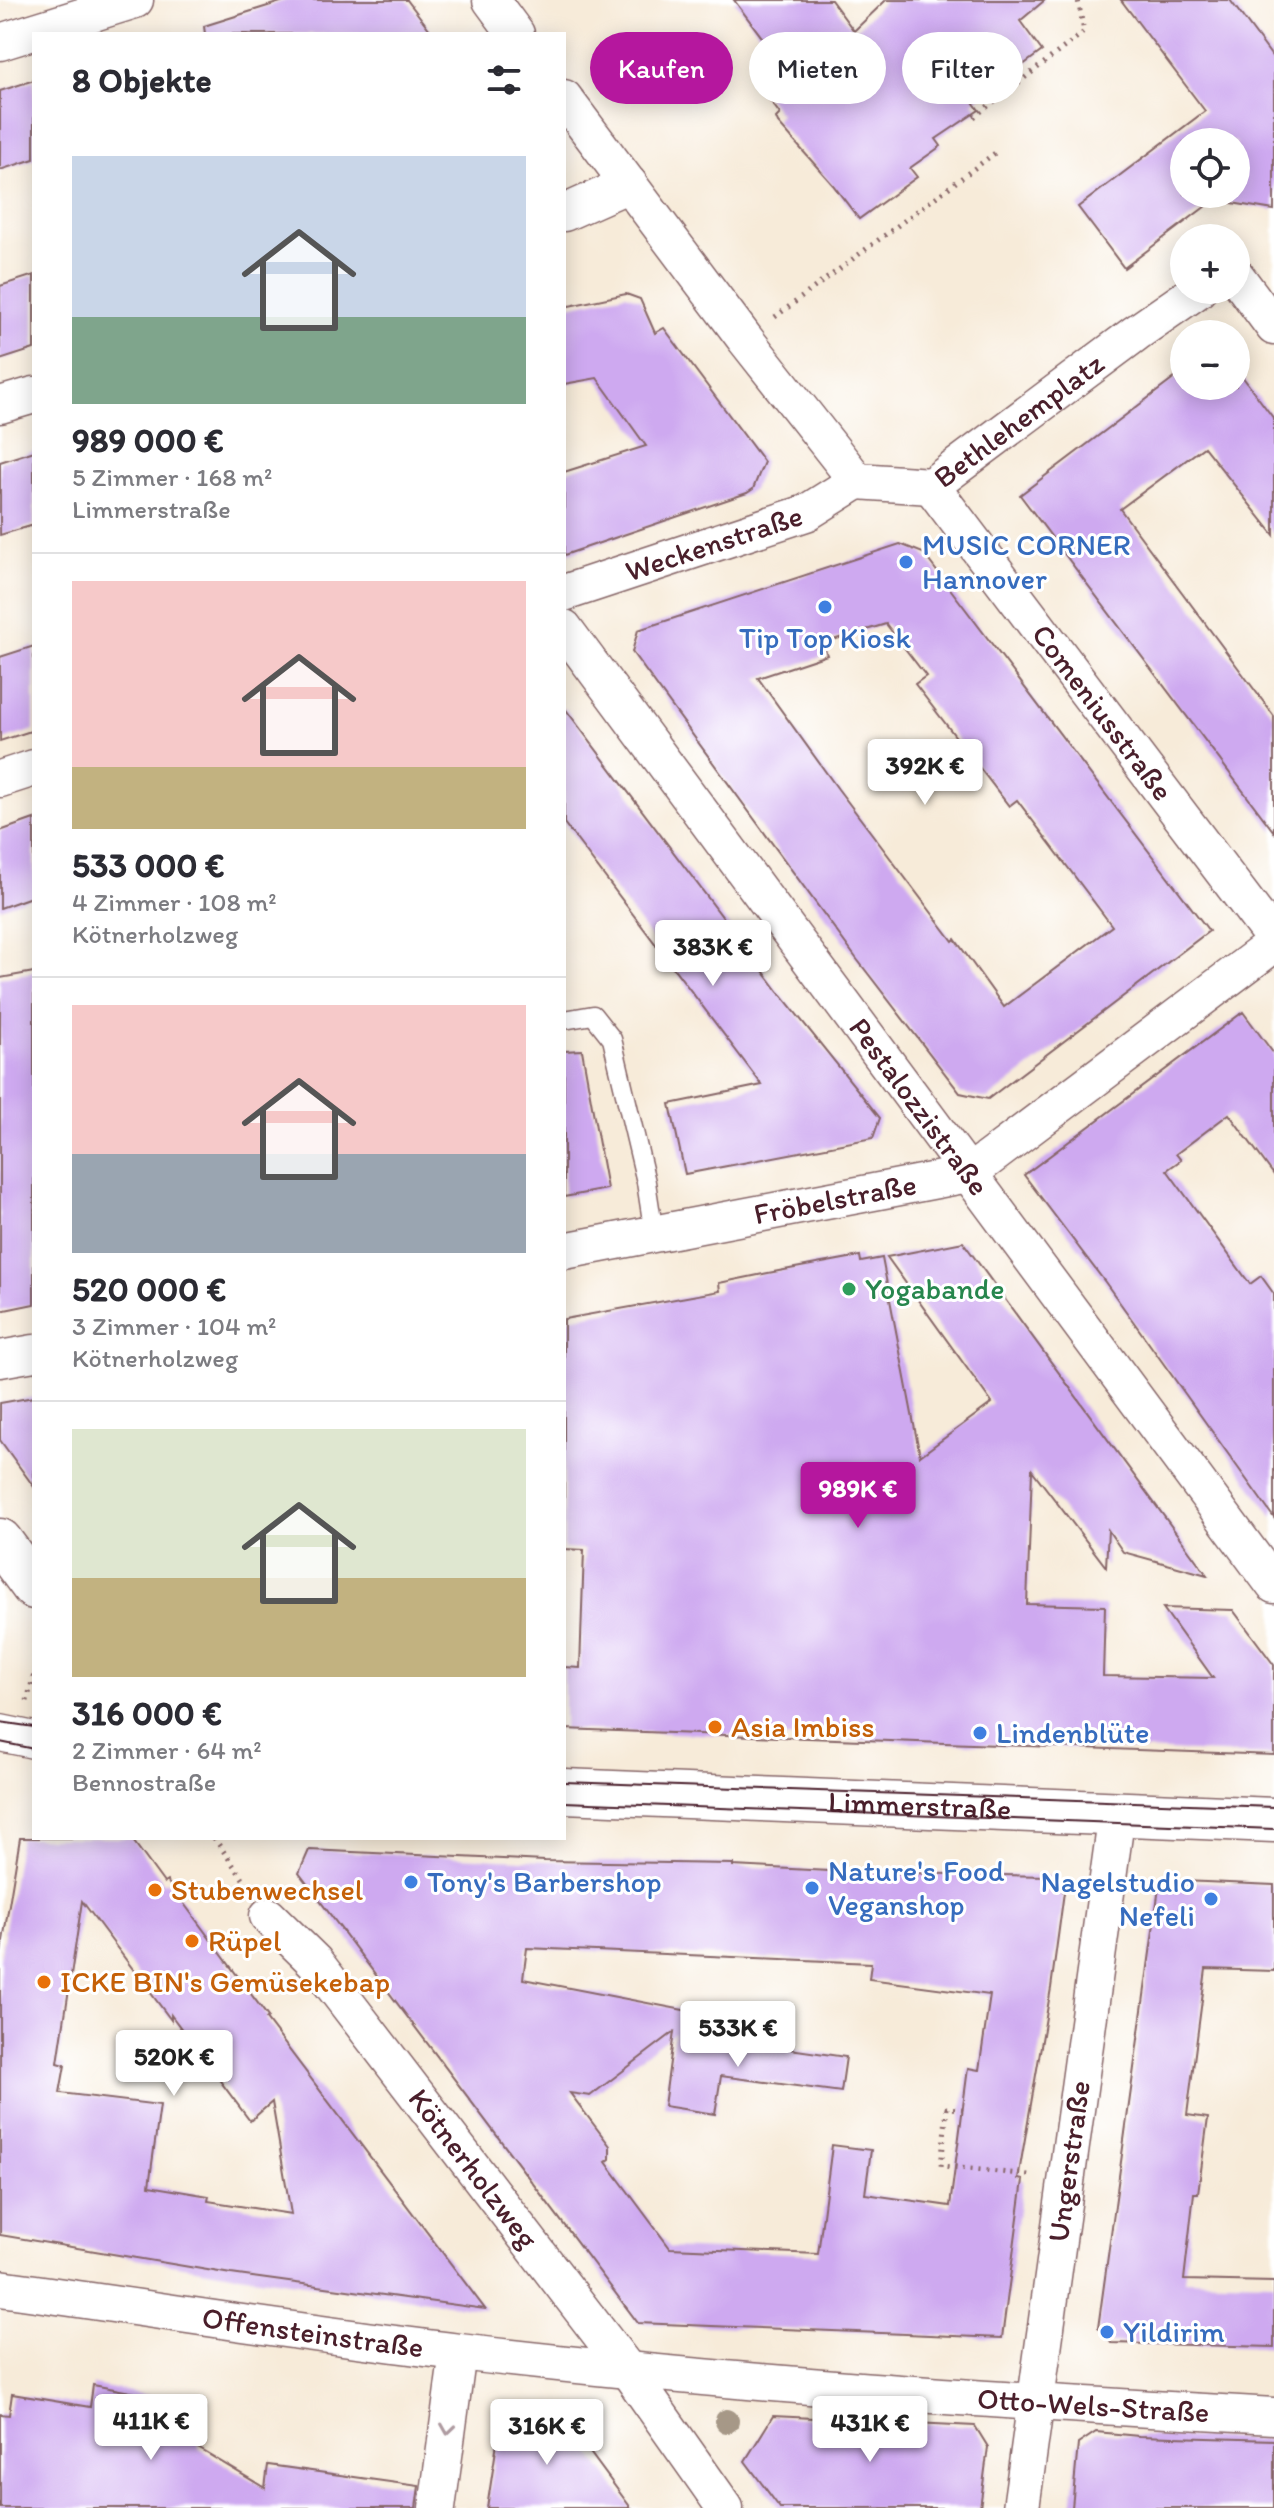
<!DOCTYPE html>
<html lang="de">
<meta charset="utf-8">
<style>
:root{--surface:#fff;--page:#f7f7f7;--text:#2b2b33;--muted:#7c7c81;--line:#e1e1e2;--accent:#b5179e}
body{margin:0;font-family:Itim,sans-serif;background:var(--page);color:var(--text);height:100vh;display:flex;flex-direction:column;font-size:30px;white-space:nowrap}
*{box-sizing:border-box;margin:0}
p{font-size:26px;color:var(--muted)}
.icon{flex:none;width:44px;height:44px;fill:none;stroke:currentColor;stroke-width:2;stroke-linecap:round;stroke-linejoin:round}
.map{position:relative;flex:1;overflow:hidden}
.panel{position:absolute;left:32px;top:32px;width:534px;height:1808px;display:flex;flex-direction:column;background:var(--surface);border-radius:0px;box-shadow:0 4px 20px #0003}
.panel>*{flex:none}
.banner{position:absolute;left:590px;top:32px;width:564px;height:72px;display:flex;gap:16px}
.tools{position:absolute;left:1170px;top:128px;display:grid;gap:16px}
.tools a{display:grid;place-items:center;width:80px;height:80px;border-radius:50%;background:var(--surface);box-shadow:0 4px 20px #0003;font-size:40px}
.price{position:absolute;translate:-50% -68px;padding:0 18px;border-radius:8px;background:#fff;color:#222;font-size:26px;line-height:52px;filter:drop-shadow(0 2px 4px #0008)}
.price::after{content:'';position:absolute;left:50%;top:48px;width:24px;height:18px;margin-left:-12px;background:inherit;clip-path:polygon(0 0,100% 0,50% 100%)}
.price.active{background:var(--accent);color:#fff}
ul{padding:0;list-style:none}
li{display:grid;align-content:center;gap:16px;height:424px;padding:0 40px}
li+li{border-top:2px solid var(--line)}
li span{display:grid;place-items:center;height:248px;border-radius:0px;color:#555}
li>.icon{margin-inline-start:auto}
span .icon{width:144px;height:144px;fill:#fffc;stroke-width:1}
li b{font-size:34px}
h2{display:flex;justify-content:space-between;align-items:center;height:96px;padding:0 40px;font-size:34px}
.chip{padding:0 28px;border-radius:36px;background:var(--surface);box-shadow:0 4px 20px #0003;font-size:28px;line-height:72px}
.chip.active{background:var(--accent);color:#fff}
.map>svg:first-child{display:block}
</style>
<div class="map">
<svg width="1274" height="2508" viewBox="0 0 1274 2508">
<rect width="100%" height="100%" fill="#fff"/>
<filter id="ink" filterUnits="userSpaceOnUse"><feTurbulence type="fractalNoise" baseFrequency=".0125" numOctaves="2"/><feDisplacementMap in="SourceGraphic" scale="16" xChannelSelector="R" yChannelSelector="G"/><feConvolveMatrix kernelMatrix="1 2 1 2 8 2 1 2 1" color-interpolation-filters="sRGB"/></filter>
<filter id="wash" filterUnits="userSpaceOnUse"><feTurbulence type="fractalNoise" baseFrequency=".006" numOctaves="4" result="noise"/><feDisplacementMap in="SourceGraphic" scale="32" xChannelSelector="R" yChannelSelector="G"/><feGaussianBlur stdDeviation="1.8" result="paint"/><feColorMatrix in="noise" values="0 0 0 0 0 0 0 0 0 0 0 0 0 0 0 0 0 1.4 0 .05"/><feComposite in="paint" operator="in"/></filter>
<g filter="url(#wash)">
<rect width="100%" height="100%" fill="#f7ebd9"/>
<g id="blocks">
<!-- building -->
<g fill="#cea9f0" fill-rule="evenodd">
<path d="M287,0H407L433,34H205L204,26Z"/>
<path d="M734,0H831L854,31L886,0H1045L1020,21L1042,51L973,102L979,110L936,139L941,146L910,168L917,177L859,219L833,185L778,123L776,118L780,114L754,79L779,60Z"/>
<path d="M1121,0H1230L1274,59V210L1214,200L1124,268L1078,207L1205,111ZM1184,142H1236V194H1184Z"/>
<path d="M34,80V159L0,170V91Z"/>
<path d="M34,275V349L0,360V286Z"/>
<path d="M626,294L640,299L655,333L664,328L764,462L753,489L747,493L564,555V472L646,446L597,378L564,384V307Z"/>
<path d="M1236,368L1274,419V535L1204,447L1120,509L1274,716V832L1020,495L1184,371V386H1236Z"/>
<path d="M34,451V525L0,535V462Z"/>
<path d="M900,544L923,553L1209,931L988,1099L960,1093L856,958L632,652L638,630ZM886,624L926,676L915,684L1009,806L1017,800L1112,926L1004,1007L955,939L953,941L838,789L758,678L827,655L823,643Z"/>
<path d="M34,646V730L0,741V657Z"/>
<path d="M564,707L782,996L880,1118L873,1138L685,1174L670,1104L762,1085L564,823Z"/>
<path d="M34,819V896L0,908V831Z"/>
<path d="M34,972V1304L0,1311V978Z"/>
<path d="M1243,1012L1274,1054V1175L1229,1114L1176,1154L1181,1160L1167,1170L1250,1284L1261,1276L1274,1294V1518L1105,1282L1024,1175Z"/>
<path d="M582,1050L607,1189L564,1197V1051Z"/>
<path d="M963,1242L1207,1575L1123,1552L1108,1530L1106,1567L1032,1470L1027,1604L1105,1606L1103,1676L1213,1678L1163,1608L1233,1610L1274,1665V1755L564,1729V1667L580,1668L584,1550L564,1549V1319L720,1291L719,1283L768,1273L860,1256L861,1262L882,1258L920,1456L992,1403L887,1257Z"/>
<path d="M34,1397V1487L0,1440V1403Z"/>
<path d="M20,1838H131L164,1883L167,1881L182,1901L268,2017L266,2019L485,2309L231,2274L0,2235V1959ZM82,1901L171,2020V2015L250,2121L272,2102L291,2214L208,2201L209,2196L149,2186L160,2105L60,2093L65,2065L58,2063Z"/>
<path d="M309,1850L545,1861L733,1864V1866L848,1872L1051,1876L1064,1892L1051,1988L1018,2179L1023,2180L1002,2338L638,2323L299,1873ZM527,1948L871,1963L869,1979L990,1995L979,2070L968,2068L950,2206L865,2194L871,2150L832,2145L818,2254L670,2248L606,2162L610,2159V2146L570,2093L590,2096L674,2032L664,2106L715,2114L721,2076L841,2092L846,2057L727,2040L730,2019L523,1979Z"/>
<path d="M1160,1880L1274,1885V1971L1206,1969L1187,2115L1208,2118L1198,2193H1194L1184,2280L1274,2282V2347L1111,2343L1098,2328Z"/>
<path d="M93,2385L205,2406L198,2448L265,2488L268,2465L419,2486L416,2508H0V2414L9,2415L12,2394L90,2407Z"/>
<path d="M516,2410L563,2416L631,2508H487L501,2417Z"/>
<path d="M773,2416L975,2426L988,2447L980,2508H780L745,2461Z"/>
<path d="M1096,2432L1139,2436L1274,2440V2508H1072L1078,2444Z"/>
</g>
</g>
</g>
<g filter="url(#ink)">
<use href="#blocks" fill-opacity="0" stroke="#876668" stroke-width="2"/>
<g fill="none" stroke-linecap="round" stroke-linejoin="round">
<!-- lane casing -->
<g stroke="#876668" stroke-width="21">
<path id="lane" d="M564,1020L593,1015L612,1039L646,1182L654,1234"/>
</g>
<!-- street casing -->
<g stroke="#876668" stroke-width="39">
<g id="street">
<path d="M491,0L516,34"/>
<path d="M0,42L135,0"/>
<path id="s1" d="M564,98L745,339L857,481L931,486L1136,333L1198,290"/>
<path d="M564,213L629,184"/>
<path d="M1236,276L1274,327"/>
<path d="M0,405L34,395"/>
<path id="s2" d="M931,486L1274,939"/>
<path id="s3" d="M564,593L806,513L857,481"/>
<path id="s4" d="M564,628L1274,1585"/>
<path d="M0,779L34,768"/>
<path id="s5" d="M564,1251L968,1174L1274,944"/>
<path d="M0,1359L34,1353"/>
<path d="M0,1733L34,1740"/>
<path id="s6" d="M268,1916L315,1962L627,2369L725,2508"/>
<path id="s7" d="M0,2288C153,2309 306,2334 459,2352C730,2384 1002,2401 1274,2416"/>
<path d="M437,2508L458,2352"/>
<path id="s8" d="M1021,2508L1117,1813"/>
</g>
</g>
<!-- secondary casing -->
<g stroke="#876668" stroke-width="47">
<g id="secondary">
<path d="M0,1541L34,1587"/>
<path id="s9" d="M564,1791L1274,1820"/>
</g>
</g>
<!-- path -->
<g stroke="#876668" stroke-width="5" stroke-dasharray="2 6" stroke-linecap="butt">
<path d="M974,117L1084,32L1078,0"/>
<path d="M775,317L999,150"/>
<path d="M27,1701L34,1674"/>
<path d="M214,1838L246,1883"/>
<path d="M963,2109L947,2108L941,2166L1029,2175"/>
</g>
<!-- lane -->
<use href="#lane" stroke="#fff" stroke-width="18"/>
<!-- street -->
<use href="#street" stroke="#fff" stroke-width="36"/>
<!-- secondary -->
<use href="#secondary" stroke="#fff" stroke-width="44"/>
<!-- tram -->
<g stroke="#4a1f2b" stroke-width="2">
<path d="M0,1722L34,1727"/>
<path d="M0,1742L34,1749"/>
<path d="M564,1782L1274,1807"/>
<path d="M564,1802L1274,1829"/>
</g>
</g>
<!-- trees -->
<circle fill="#a69887" cx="727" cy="2421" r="12"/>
<!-- one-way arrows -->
<defs><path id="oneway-chevron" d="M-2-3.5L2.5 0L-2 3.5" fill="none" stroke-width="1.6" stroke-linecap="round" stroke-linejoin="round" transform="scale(2)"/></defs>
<use stroke="#ae9aa0" href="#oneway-chevron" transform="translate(448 2429) rotate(98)"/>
</g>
<!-- markers -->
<g fill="#3f7fe0" stroke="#fff" stroke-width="3">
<circle cx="906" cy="562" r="8"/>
<circle cx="825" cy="607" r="8"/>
<circle cx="980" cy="1733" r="8"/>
<circle cx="411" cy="1882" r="8"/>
<circle cx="812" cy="1888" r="8"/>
<circle cx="1211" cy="1899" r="8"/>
<circle cx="1107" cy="2332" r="8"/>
</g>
<circle fill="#2e9e5b" stroke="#fff" stroke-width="3" cx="849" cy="1289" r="8"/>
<g fill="#e8710a" stroke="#fff" stroke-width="3">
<circle cx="715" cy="1727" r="8"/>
<circle cx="155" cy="1890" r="8"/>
<circle cx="192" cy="1941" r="8"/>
<circle cx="44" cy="1982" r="8"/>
</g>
<g text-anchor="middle" stroke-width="6" stroke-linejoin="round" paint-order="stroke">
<!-- street labels -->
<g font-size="30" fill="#4a1f2b" stroke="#fff">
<text dy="10" stroke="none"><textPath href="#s1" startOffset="666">Bethlehemplatz</textPath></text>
<text dy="10" stroke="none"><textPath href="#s3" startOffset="158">Weckenstraße</textPath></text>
<text dy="10" stroke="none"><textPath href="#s2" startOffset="284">Comeniusstraße</textPath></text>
<text dy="10" stroke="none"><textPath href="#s4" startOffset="596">Pestalozzistraße</textPath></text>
<text dy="10" stroke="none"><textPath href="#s5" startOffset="276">Fröbelstraße</textPath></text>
<text dy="10" stroke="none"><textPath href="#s9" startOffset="356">Limmerstraße</textPath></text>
<text dy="10" stroke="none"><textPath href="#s8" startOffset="350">Ungerstraße</textPath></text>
<text dy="10" stroke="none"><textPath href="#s6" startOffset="326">Kötnerholzweg</textPath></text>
<text dy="10" stroke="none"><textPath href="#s7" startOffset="316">Offensteinstraße</textPath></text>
<text dy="10" stroke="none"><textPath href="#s7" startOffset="1100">Otto-Wels-Straße</textPath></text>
</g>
<!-- shop labels -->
<g font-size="30" fill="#366cbe" stroke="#fff" text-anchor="start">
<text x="922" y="555">MUSIC CORNER<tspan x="922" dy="34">Hannover</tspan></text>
<text x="825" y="648" text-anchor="middle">Tip Top Kiosk</text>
<text x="996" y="1743">Lindenblüte</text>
<text x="828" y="1881">Nature's Food<tspan x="828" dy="34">Veganshop</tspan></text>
<text x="427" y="1892">Tony's Barbershop</text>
<text x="1195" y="1892" text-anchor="end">Nagelstudio<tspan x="1195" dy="34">Nefeli</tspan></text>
<text x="1123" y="2342">Yildirim</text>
</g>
<!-- leisure labels -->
<g font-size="30" fill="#27864d" stroke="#fff" text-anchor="start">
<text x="865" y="1299">Yogabande</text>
</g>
<!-- food labels -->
<g font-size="30" fill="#c56008" stroke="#fff" text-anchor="start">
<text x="731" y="1737">Asia Imbiss</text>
<text x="171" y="1900">Stubenwechsel</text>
<text x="208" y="1951">Rüpel</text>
<text x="60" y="1992">ICKE BIN's Gemüsekebap</text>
</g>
</g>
</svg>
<div class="tools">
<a><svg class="icon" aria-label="locate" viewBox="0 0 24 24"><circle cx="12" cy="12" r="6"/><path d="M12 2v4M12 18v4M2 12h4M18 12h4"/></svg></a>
<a>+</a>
<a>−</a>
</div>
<b class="price" style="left:925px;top:807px">392K €</b>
<b class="price" style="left:713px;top:988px">383K €</b>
<b class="price active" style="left:858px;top:1530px">989K €</b>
<b class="price" style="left:738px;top:2069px">533K €</b>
<b class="price" style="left:174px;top:2098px">520K €</b>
<b class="price" style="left:151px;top:2462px">411K €</b>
<b class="price" style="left:870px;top:2464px">431K €</b>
<b class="price" style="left:547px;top:2467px">316K €</b>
<div class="banner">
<a class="chip active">Kaufen</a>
<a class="chip">Mieten</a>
<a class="chip">Filter</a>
</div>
<section class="panel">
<h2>8 Objekte<svg class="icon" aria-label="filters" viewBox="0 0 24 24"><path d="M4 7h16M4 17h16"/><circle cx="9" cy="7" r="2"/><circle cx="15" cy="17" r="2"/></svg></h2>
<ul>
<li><span style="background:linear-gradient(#c9d6e8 65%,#7fa58c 0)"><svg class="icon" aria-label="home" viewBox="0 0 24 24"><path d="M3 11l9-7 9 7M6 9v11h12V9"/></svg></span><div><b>989 000 €</b><p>5 Zimmer · 168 m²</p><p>Limmerstraße</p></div></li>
<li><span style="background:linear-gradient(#f6c9c9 75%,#c2b280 0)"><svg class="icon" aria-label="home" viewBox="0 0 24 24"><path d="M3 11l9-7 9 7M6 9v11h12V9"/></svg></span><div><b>533 000 €</b><p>4 Zimmer · 108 m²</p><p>Kötnerholzweg</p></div></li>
<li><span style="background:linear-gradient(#f6c9c9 60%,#9aa5b1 0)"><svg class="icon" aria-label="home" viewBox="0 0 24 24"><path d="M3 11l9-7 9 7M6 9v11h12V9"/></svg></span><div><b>520 000 €</b><p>3 Zimmer · 104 m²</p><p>Kötnerholzweg</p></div></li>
<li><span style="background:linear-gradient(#dfe7d0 60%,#c2b280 0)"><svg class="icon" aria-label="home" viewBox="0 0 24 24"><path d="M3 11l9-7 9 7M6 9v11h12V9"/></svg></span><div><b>316 000 €</b><p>2 Zimmer · 64 m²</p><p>Bennostraße</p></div></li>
</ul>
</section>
</div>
